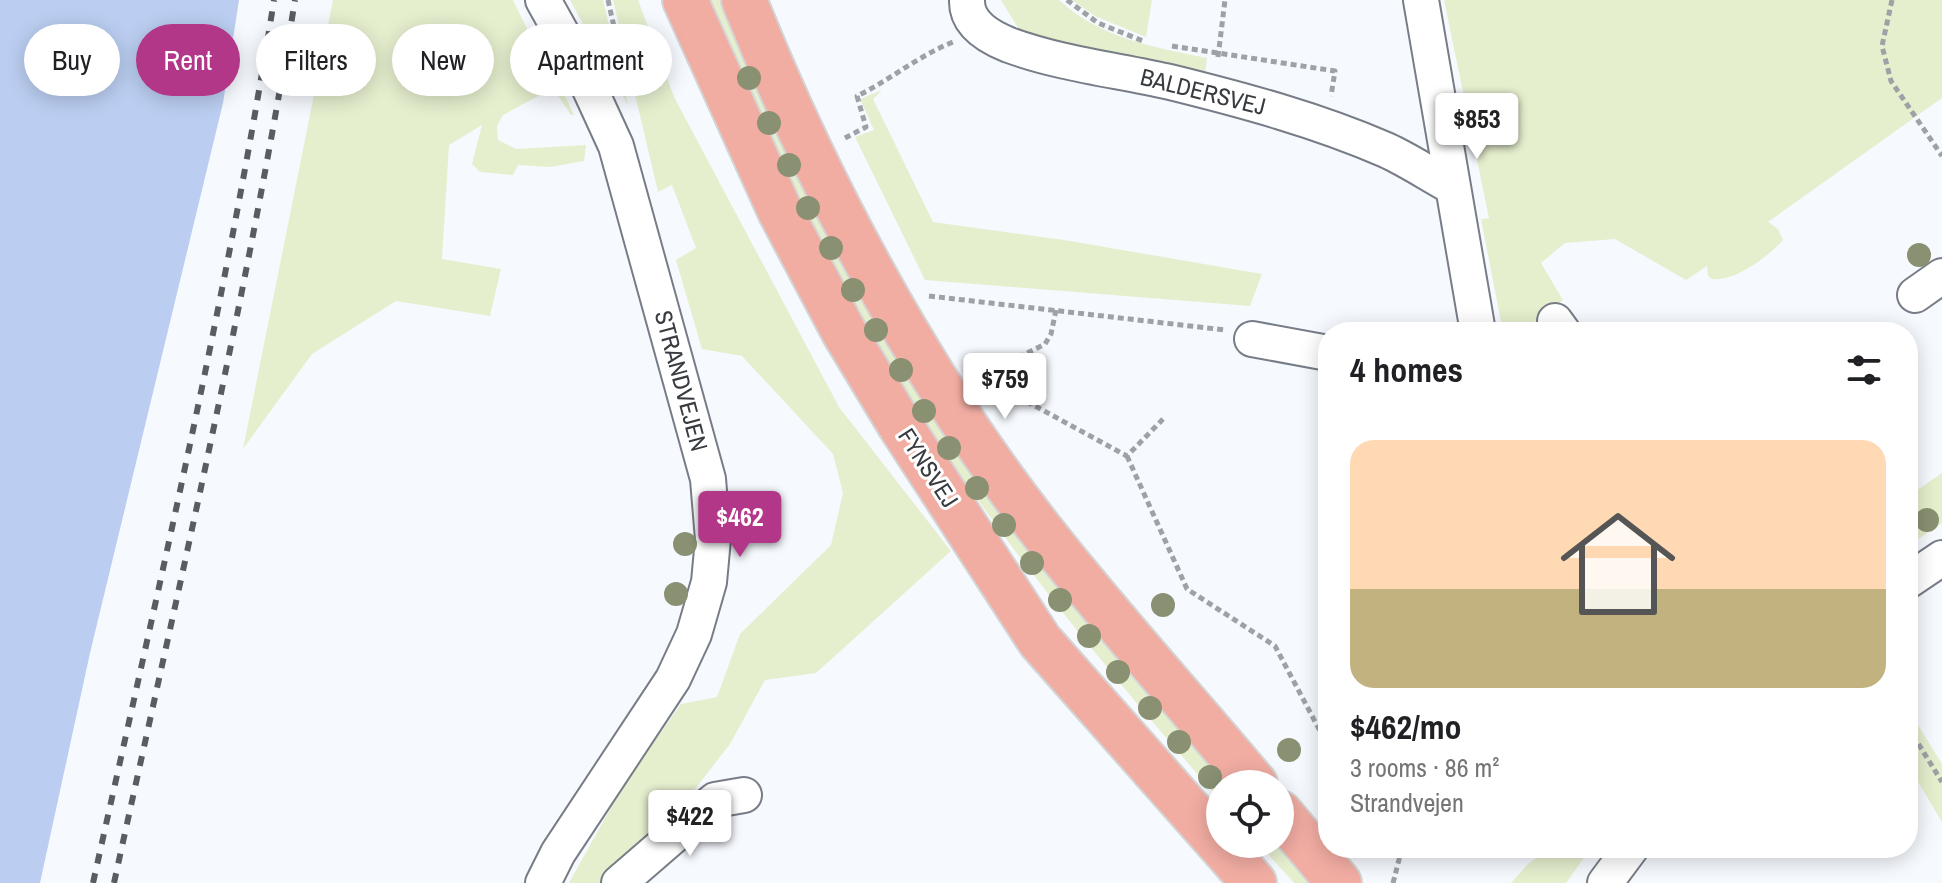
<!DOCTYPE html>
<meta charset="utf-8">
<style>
:root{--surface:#fff;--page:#f6f6f6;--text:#202124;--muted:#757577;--line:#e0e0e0;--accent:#b33788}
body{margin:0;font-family:"Archivo Narrow",sans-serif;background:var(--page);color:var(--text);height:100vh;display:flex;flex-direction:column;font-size:30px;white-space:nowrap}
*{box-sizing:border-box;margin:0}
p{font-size:26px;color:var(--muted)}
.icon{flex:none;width:44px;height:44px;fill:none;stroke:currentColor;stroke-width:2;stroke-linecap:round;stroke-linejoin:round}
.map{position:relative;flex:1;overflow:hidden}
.side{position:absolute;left:1318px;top:322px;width:600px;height:536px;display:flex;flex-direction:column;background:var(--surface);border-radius:32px;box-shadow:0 4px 20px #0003}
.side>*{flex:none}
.banner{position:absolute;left:24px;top:24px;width:760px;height:72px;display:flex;gap:16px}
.buttons{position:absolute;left:1206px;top:770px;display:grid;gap:16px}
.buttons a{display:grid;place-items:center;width:88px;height:88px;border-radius:50%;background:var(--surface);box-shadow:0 4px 20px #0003;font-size:40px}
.price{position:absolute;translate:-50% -68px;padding:0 18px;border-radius:8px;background:#fff;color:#222;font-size:26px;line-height:52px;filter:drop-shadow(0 2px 4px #0008)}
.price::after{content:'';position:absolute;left:50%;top:48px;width:24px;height:18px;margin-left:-12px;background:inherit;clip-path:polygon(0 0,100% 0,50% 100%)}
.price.selected{background:var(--accent);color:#fff}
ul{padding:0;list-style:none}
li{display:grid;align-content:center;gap:16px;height:424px;padding:0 32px}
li+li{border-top:2px solid var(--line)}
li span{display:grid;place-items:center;height:248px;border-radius:24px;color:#555}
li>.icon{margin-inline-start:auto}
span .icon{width:144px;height:144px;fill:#fffc;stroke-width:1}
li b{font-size:34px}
h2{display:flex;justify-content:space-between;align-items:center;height:96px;padding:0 32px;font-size:34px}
.chip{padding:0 28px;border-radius:36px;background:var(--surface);box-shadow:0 4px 20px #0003;font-size:28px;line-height:72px}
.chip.selected{background:var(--accent);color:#fff}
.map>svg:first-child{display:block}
</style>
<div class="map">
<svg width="1942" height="883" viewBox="0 0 1942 883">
<rect width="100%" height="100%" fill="#f6f9fe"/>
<!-- green -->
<g fill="#e5efce">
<path d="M333,0H513L553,82L563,92L574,115H571L553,88L503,115L497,126L498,140L516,149L586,145L584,161L550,167L518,165L513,175L480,172L472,164L482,125L449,145L442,259L501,269L490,316L396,301L312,354L243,449Z"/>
<path d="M570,0H603L628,105L577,13Z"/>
<path d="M613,0H638L674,97L839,407L951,551L816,673L765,680L730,744L692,793L603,883H569L624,784L681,704L717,697L740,634L831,545L843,493L833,454L742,356L702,349L676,260L696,248L672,185L658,192Z"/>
<path d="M709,0H723L1076,606L1224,784H1220V800C1074,633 934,460 830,263C785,178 748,88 709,0Z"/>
<path d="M1001,0H1059C1100,38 1153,47 1207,58L1204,80L1025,39Z"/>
<path d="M1072,0H1152L1146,37L1095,16Z"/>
<path d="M1444,0H1942V98L1768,222L1778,229L1783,240C1769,256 1735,282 1712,279L1708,276L1707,266L1686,280L1615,239L1565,243L1541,263L1563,300L1525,329L1527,332H1503L1481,219L1489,218Z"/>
<path d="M882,90L873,99L933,222L1064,240L1262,274L1250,306L925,280L855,137L874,130L860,99Z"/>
<path d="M1942,473V523L1908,546V486L1913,493Z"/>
<path d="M1908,709L1942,764V822L1908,765Z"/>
<path d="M1259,844H1278L1313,883H1294Z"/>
<path d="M1549,848H1591L1566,883H1511L1528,864Z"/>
</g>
<!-- water -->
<path fill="#bbcef1" d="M0,0H239L223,103L90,653L40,883H0Z"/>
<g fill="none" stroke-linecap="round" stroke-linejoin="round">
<!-- minor casing -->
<g stroke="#777d87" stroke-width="38">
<g id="minor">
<path d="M543,0L577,61L616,146L708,479L713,539L709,582L694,634L673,679L558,853L543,883"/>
<path d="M967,0C966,24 989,37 1009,45C1061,64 1117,70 1170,82C1243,100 1317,120 1386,150C1408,160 1429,174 1451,186"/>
<path d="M1421,0L1478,332"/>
<path d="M1915,295L1942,276"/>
<path d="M1555,321L1563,332"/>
<path d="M1252,339L1328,353"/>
<path d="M1908,581L1942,558"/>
<path d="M619,883L715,800L744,795"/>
<path d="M1605,883L1631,848"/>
</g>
</g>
<!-- major casing -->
<g stroke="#d3d4d5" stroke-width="48">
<g id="major">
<path d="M685,0L780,211L844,332L900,425L1040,641L1254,883"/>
<path d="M744,0C817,183 918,373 1040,529C1108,616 1184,699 1255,784"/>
<path d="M1280,813L1339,883"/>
</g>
</g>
<!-- path -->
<g stroke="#9ea1a6" stroke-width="5" stroke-dasharray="6 4" stroke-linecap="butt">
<path d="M608,0L628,89"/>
<path d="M1067,0L1098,23L1143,41"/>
<path d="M1892,0L1882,46L1891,81L1942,156"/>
<path d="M1172,46L1335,71L1331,96"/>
<path d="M1218,57L1225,0"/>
<path d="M845,138L866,127L857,96C890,80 918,56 953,42"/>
<path d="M929,296L1225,330"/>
<path d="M1056,310L1051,334L1045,344L1023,355L1013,365L1010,389L1024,400L1127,456L1163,419"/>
<path d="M1127,456L1187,589L1275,646L1328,746"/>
<path d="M1908,727L1942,782"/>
<path d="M1393,883L1402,848"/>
</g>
<!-- minor -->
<use href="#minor" stroke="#fff" stroke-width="34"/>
<!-- major -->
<use href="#major" stroke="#f2ada3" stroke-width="44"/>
<!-- rail -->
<g stroke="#595c61" stroke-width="6" stroke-dasharray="10 10" stroke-linecap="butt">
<path d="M93,883C158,590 227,297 274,0"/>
<path d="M114,883C178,590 247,297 295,0"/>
</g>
</g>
<!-- trees -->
<g fill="#899172">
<circle cx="749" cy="78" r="12"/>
<circle cx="769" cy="123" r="12"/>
<circle cx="789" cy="165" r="12"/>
<circle cx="808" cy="208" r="12"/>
<circle cx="831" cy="248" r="12"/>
<circle cx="1919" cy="255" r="12"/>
<circle cx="853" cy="290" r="12"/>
<circle cx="876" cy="330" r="12"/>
<circle cx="901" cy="370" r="12"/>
<circle cx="924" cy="411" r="12"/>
<circle cx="949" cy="448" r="12"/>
<circle cx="977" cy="488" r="12"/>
<circle cx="1927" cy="520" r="12"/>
<circle cx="1004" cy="525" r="12"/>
<circle cx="685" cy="544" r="12"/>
<circle cx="1032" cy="563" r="12"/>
<circle cx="676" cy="594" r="12"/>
<circle cx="1060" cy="600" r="12"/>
<circle cx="1163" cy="605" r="12"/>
<circle cx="1089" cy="636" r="12"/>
<circle cx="1118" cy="672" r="12"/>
<circle cx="1150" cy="708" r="12"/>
<circle cx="1179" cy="742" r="12"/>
<circle cx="1289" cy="750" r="12"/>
<circle cx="1210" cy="777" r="12"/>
</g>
<g text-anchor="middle" stroke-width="6" stroke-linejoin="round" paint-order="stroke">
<!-- street labels -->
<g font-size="24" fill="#383b3f" stroke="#fff">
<text transform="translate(1203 92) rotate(14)" y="8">BALDERSVEJ</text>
<text transform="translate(681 381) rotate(75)" y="8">STRANDVEJEN</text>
<text transform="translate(928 468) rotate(57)" y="8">FYNSVEJ</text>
</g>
</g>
</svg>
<div class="buttons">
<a><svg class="icon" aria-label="locate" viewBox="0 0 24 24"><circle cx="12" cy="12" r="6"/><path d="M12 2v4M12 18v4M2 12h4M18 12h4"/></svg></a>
</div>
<b class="price" style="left:1477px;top:161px">$853</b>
<b class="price" style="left:1005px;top:421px">$759</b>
<b class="price selected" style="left:740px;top:559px">$462</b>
<b class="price" style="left:690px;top:858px">$422</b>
<div class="banner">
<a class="chip">Buy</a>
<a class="chip selected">Rent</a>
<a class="chip">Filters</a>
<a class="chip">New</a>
<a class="chip">Apartment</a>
</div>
<section class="side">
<h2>4 homes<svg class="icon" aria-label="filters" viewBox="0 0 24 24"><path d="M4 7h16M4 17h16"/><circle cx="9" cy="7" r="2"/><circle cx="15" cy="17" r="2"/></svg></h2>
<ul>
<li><span style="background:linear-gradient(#ffd9b3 60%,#c2b280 0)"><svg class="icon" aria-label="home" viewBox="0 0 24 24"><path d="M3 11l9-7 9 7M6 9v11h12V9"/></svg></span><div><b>$462/mo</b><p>3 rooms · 86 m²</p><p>Strandvejen</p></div></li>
</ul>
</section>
</div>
